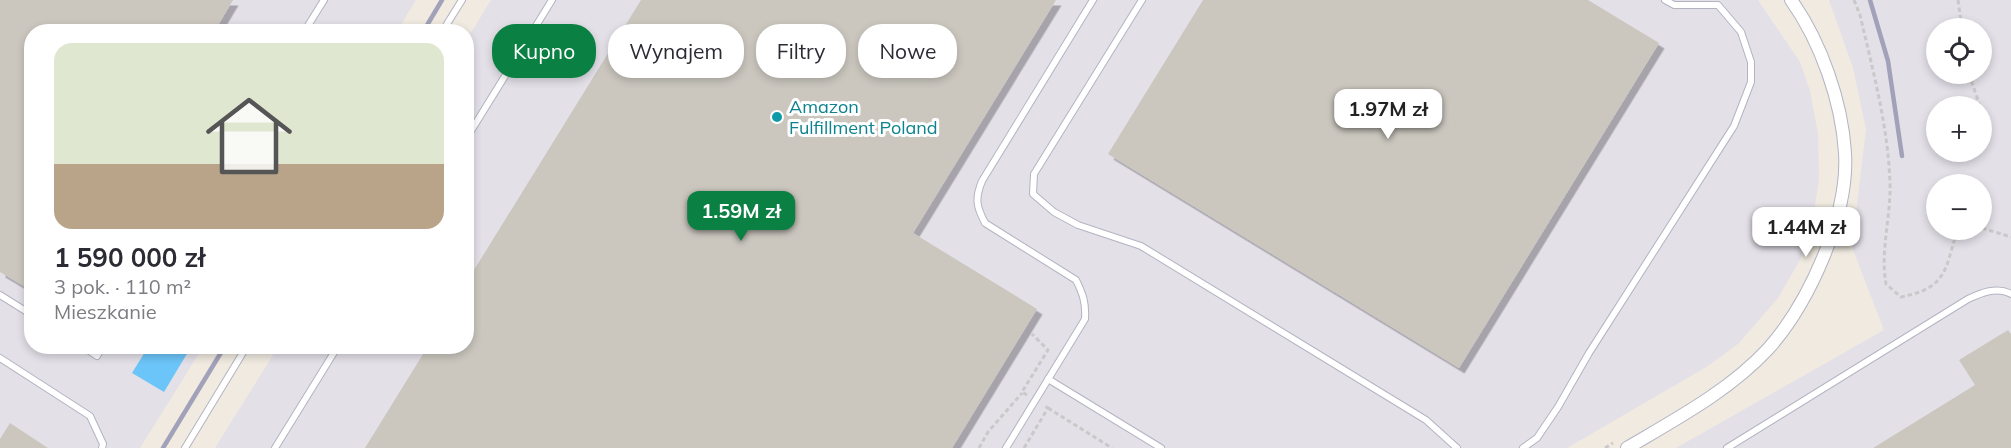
<!DOCTYPE html>
<html lang="pl">
<meta charset="utf-8">
<style>
:root{--surface:#fff;--page:#f2f2f3;--text:#2b2b33;--muted:#7c7c81;--accent:#0b8043}
body{margin:0;font-family:Mulish,sans-serif;background:var(--page);color:var(--text);height:100vh;display:flex;flex-direction:column;font-size:22px;white-space:nowrap}
*{box-sizing:border-box;margin:0}
p{font-size:20px;color:var(--muted)}
.icon{flex:none;width:33px;height:33px;fill:none;stroke:currentColor;stroke-width:2;stroke-linecap:round;stroke-linejoin:round}
.map{position:relative;flex:1;overflow:hidden}
.side{position:absolute;left:24px;top:24px;width:450px;height:330px;display:flex;flex-direction:column;background:var(--surface);border-radius:24px;box-shadow:0 3px 9px #0003}
.side>*{flex:none}
.guide{position:absolute;left:492px;top:24px;width:570px;height:54px;display:flex;gap:12px}
.buttons{position:absolute;left:1926px;top:18px;display:grid;gap:12px}
.buttons a{display:grid;place-items:center;width:66px;height:66px;border-radius:50%;background:var(--surface);box-shadow:0 3px 9px #0003;font-size:30px}
.price{position:absolute;translate:-50% -51px;padding:0 14px;border-radius:12px;background:#fff;color:#222;font-size:20px;line-height:39px;filter:drop-shadow(0 2px 3px #0008)}
.price::after{content:'';position:absolute;left:50%;top:36px;width:18px;height:14px;margin-left:-9px;background:inherit;clip-path:polygon(0 0,100% 0,50% 100%)}
.price.on{background:var(--accent);color:#fff}
ul{padding:0;list-style:none}
li{display:grid;align-content:center;gap:12px;height:318px;padding:0 30px}
li span{display:grid;place-items:center;height:186px;border-radius:18px;color:#555}
li>.icon{margin-inline-start:auto}
span .icon{width:108px;height:108px;fill:#fffc;stroke-width:1}
li b{font-size:26px}
.chip{padding:0 21px;border-radius:24px;background:var(--surface);box-shadow:0 3px 9px #0003;font-size:21px;line-height:54px}
.chip.on{background:var(--accent);color:#fff}
.map>svg:first-child{display:block}
</style>
<div class="map">
<svg width="2011" height="448" viewBox="0 0 2011 448">
<defs>
<filter id="shadow"><feDropShadow dx="5.5" dy="5.5" stdDeviation="0" flood-color="#0004"/></filter>
</defs>
<rect width="100%" height="100%" fill="#f0eae0"/>
<!-- industrial -->
<g fill="#e3e0e8" fill-rule="evenodd">
<path d="M0,0H416L397,31L32,32V346L203,347L140,448H0Z"/>
<path d="M491,0H1758L1800,62L1810,91L1818,134L1819,179L1814,212L1800,260L1778,298L1738,344L1708,366L1567,448H215L278,347L466,346L467,39Z"/>
<path d="M1829,0H2011V448H1676L1884,330L1852,247L1866,129L1853,68ZM1936,28H1982V74H1936ZM1936,106H1982V152H1936ZM1936,184H1982V230H1936Z"/>
</g>
<!-- water -->
<path fill="#6cc5f8" d="M148,347H191L164,392L132,373Z"/>
<!-- building -->
<g fill="#cbc7bf" filter="url(#shadow)">
<path d="M0,0H233L214,32H32V291L0,272Z"/>
<path d="M641,0H1056L913,233L1037,309L952,448H365L428,346H466V283Z"/>
<path d="M1203,0H1588L1659,43L1459,368L1108,154Z"/>
<path d="M2008,330L2011,334V448H1873L1975,385L1959,360Z"/>
<path d="M10,423L48,448H0V439Z"/>
</g>
<g fill="none" stroke-linecap="round" stroke-linejoin="round">
<!-- service casing -->
<g stroke="#b3b4c2" stroke-width="8">
<g id="service">
<path d="M1142,0L1034,174L1033,194L1054,212L1078,225L1141,246L1426,420L1457,448"/>
<path d="M304,32L324,0"/>
<path d="M442,32L462,0"/>
<path d="M466,139L552,0"/>
<path d="M0,295L32,315"/>
<path d="M82,346L97,356L103,346"/>
<path d="M0,358L90,416L103,444L102,448"/>
<path d="M1048,379L1161,448"/>
<path d="M185,448L247,346"/>
<path d="M275,448L338,346"/>
<path d="M1006,448L1085,319C1086,303 1083,294 1076,280L985,223C976,206 975,198 982,181L1093,0"/>
<path d="M1523,448L1537,438L1558,407L1589,353L1734,126L1751,82V62L1741,32L1718,5H1674L1665,0"/>
<path d="M1727,448L1968,299C1981,293 1997,286 2011,294"/>
</g>
</g>
<!-- minor casing -->
<g stroke="#b3b4c2" stroke-width="14">
<path id="minor" d="M1627,448C1676,419 1729,391 1768,349C1809,303 1849,215 1845,153C1842,102 1821,42 1791,0"/>
</g>
<!-- path -->
<g stroke="#c9c9c9" stroke-width="3" stroke-dasharray="4.5 3" stroke-linecap="butt">
<path d="M1854,0L1860,15C1873,71 1888,126 1890,183C1891,218 1880,250 1886,284L1901,297C1947,288 1945,270 1957,231L1968,230"/>
<path d="M1958,0L1962,28"/>
<path d="M1969,74L1980,106"/>
<path d="M1982,111L1984,118"/>
<path d="M1982,228L2011,237"/>
<path d="M1027,395L1022,392L1048,350L1032,334"/>
<path d="M1048,408L1112,448"/>
<path d="M979,448L988,432L1022,393"/>
<path d="M1024,448L1048,408L1043,405"/>
<path d="M1605,448L1613,443"/>
</g>
<!-- service -->
<use href="#service" stroke="#fff" stroke-width="6"/>
<!-- minor -->
<use href="#minor" stroke="#fff" stroke-width="12"/>
<!-- rail -->
<g stroke="#a1a2b9" stroke-width="4.5">
<path d="M1870,0L1888,61L1902,156"/>
<path d="M423,32L442,0"/>
<path d="M163,448L225,346"/>
</g>
</g>
<!-- markers -->
<circle fill="#0f9aa8" stroke="#fff" stroke-width="2" cx="777" cy="117" r="6"/>
<g text-anchor="middle" stroke-width="6" stroke-linejoin="round" paint-order="stroke">
<!-- culture labels -->
<g font-size="18" fill="#0d838f" stroke="#fff" text-anchor="start">
<text x="789" y="113">Amazon<tspan x="789" dy="21">Fulfillment Poland</tspan></text>
</g>
</g>
</svg>
<div class="buttons">
<a><svg class="icon" aria-label="locate" viewBox="0 0 24 24"><circle cx="12" cy="12" r="6"/><path d="M12 2v4M12 18v4M2 12h4M18 12h4"/></svg></a>
<a>+</a>
<a>−</a>
</div>
<b class="price" style="left:1388px;top:140px">1.97M zł</b>
<b class="price on" style="left:741px;top:242px">1.59M zł</b>
<b class="price" style="left:1806px;top:258px">1.44M zł</b>
<div class="guide">
<a class="chip on">Kupno</a>
<a class="chip">Wynajem</a>
<a class="chip">Filtry</a>
<a class="chip">Nowe</a>
</div>
<section class="side">
<ul>
<li><span style="background:linear-gradient(#dfe7d0 65%,#b9a48a 0)"><svg class="icon" aria-label="home" viewBox="0 0 24 24"><path d="M3 11l9-7 9 7M6 9v11h12V9"/></svg></span><div><b>1 590 000 zł</b><p>3 pok. · 110 m²</p><p>Mieszkanie</p></div></li>
</ul>
</section>
</div>
